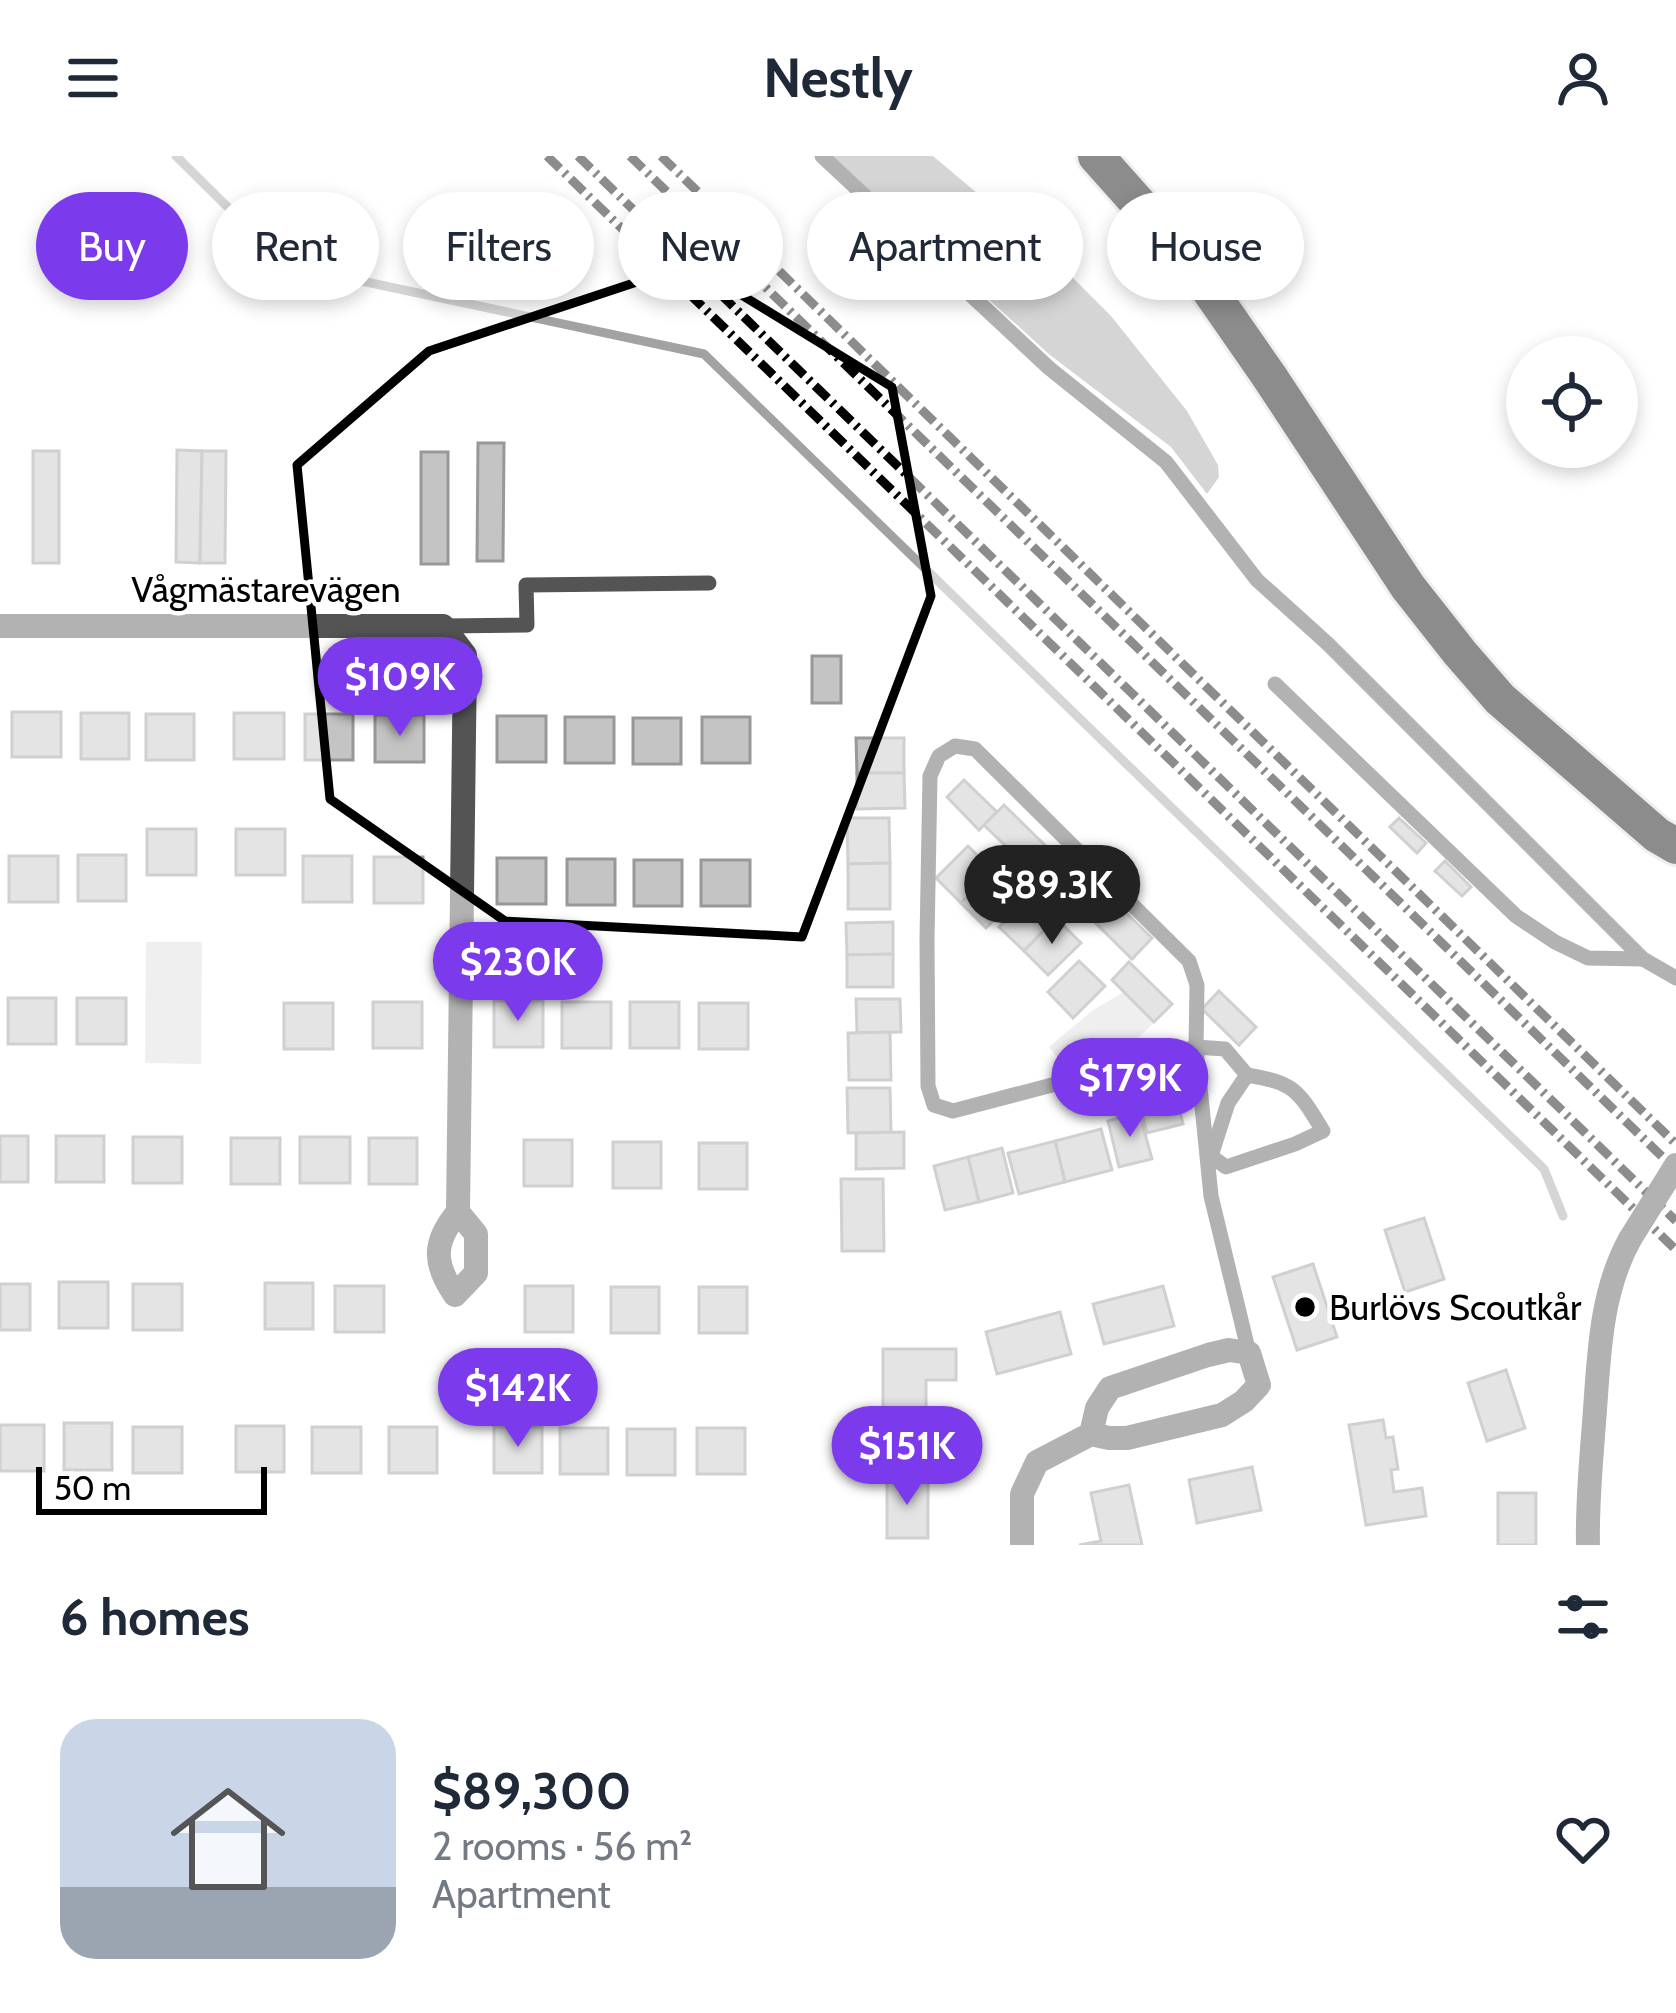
<!DOCTYPE html>
<meta charset="utf-8">
<style>
:root{--surface:#fff;--page:#f6f6f7;--text:#1f2937;--muted:#747a83;--accent:#7c3aed}
body{margin:0;font-family:Cabin,sans-serif;background:var(--page);color:var(--text);height:100vh;display:flex;flex-direction:column;font-size:45px;white-space:nowrap}
*{box-sizing:border-box;margin:0}
p{font-size:39px;color:var(--muted)}
.icon{flex:none;width:66px;height:66px;fill:none;stroke:currentColor;stroke-width:2;stroke-linecap:round;stroke-linejoin:round}
.map{position:relative;height:1389px;overflow:hidden}
.panel{display:flex;flex-direction:column;background:var(--surface);flex:1}
.panel>*{flex:none}
.hud{position:absolute;left:36px;top:36px;width:1605px;height:108px;display:flex;gap:24px}
.buttons{position:absolute;left:1506px;top:180px;display:grid;gap:24px}
.buttons a{display:grid;place-items:center;width:132px;height:132px;border-radius:50%;background:var(--surface);box-shadow:0 6px 18px #0003;font-size:60px}
.scale{position:absolute;left:36px;bottom:30px;width:231px;box-sizing:border-box;padding-left:12px;border:6px solid #000;border-top:0;font-size:33px;line-height:42px;white-space:nowrap;color:#000;-webkit-text-stroke:9px #fff;paint-order:stroke}
.price{position:absolute;translate:-50% -102px;padding:0 27px;border-radius:42px;background:var(--accent);color:#fff;font-size:39px;line-height:78px;filter:drop-shadow(0 3px 6px #0008)}
.price::after{content:'';position:absolute;left:50%;top:72px;width:36px;height:27px;margin-left:-18px;background:inherit;clip-path:polygon(0 0,100% 0,50% 100%)}
.price.current{background:#222;color:#fff}
ul{padding:0;list-style:none}
li{display:flex;align-items:center;gap:36px;height:300px;padding:0 60px}
li span{display:grid;place-items:center;flex:none;width:336px;height:240px;border-radius:36px;color:#555}
li>.icon{margin-inline-start:auto}
span .icon{width:144px;height:144px;fill:#fffc;stroke-width:1}
li b{font-size:51px}
h2{display:flex;justify-content:space-between;align-items:center;height:144px;padding:0 60px;font-size:51px}
.chip{padding:0 42px;border-radius:54px;background:var(--surface);box-shadow:0 6px 18px #0003;font-size:42px;line-height:108px}
.chip.current{background:var(--accent);color:#fff}
header{display:flex;justify-content:space-between;align-items:center;height:156px;padding:0 60px;background:var(--surface);font-size:54px;font-weight:800}
.map>svg:first-child{display:block}
</style>
<header><svg class="icon" aria-label="menu" viewBox="0 0 24 24"><path d="M4 6h16M4 12h16M4 18h16"/></svg>Nestly<svg class="icon" aria-label="person" viewBox="0 0 24 24"><circle cx="12" cy="8" r="4"/><path d="M4 21q1-7 8-7t8 7"/></svg></header>
<div class="map">
<svg width="1676" height="1389" viewBox="0 0 1676 1389">
<rect width="100%" height="100%" fill="#fff"/>
<!-- green -->
<g fill="#dbdbdb">
<path d="M146,786H202L201,908L145,907Z"/>
<path d="M1124,836L1154,866C1132,892 1099,908 1065,912L1049,891L1093,854Z"/>
</g>
<!-- water -->
<path fill="#a2a2a2" d="M831,0H933L1046,95L1111,160L1187,255L1218,309L1219,321L1207,338L1171,291L1050,199Z"/>
<g fill="none" stroke-linecap="round" stroke-linejoin="round">
<!-- stream -->
<path stroke="#a2a2a2" stroke-width="9" d="M176,0L276,99L338,120L704,198L1544,1013L1563,1060"/>
</g>
<!-- building -->
<g fill="#c4c4c4" stroke="#989898" stroke-width="3">
<path d="M478,287H504L503,405H477Z"/>
<path d="M177,294L202,295L200,407L176,406Z"/>
<rect x="33" y="295" width="26" height="112"/>
<path d="M202,295H226L225,407H200Z"/>
<rect x="421" y="296" width="27" height="112"/>
<rect x="812" y="500" width="29" height="47"/>
<rect x="12" y="556" width="49" height="45"/>
<rect x="81" y="557" width="48" height="46"/>
<rect x="234" y="557" width="50" height="46"/>
<rect x="146" y="558" width="48" height="46"/>
<rect x="305" y="558" width="48" height="46"/>
<rect x="375" y="559" width="49" height="47"/>
<rect x="497" y="560" width="49" height="46"/>
<rect x="565" y="561" width="49" height="46"/>
<rect x="702" y="561" width="48" height="46"/>
<rect x="633" y="562" width="48" height="46"/>
<path d="M856,582H904V617H857Z"/>
<path d="M857,617H904L905,652L857,653Z"/>
<path d="M964,624L997,656L979,674L947,641Z"/>
<path d="M1004,649L1060,704L1041,724L984,669Z"/>
<path d="M847,662H889L890,707L848,708Z"/>
<path d="M1399,662L1426,687L1417,697L1390,671Z"/>
<rect x="147" y="673" width="49" height="46"/>
<rect x="236" y="673" width="49" height="46"/>
<path d="M968,690L993,715L961,747L936,722Z"/>
<path d="M1066,698L1152,782L1132,803L1046,718Z"/>
<rect x="78" y="699" width="48" height="46"/>
<rect x="9" y="700" width="49" height="46"/>
<rect x="303" y="700" width="49" height="46"/>
<rect x="374" y="701" width="49" height="46"/>
<rect x="497" y="702" width="49" height="46"/>
<rect x="567" y="703" width="48" height="46"/>
<rect x="634" y="704" width="48" height="46"/>
<rect x="701" y="704" width="49" height="46"/>
<path d="M1445,705L1471,731L1462,740L1435,715Z"/>
<path d="M890,707V753H848V708Z"/>
<path d="M993,715L1018,740L986,772L961,747Z"/>
<path d="M1031,738L1056,762L1024,795L999,771Z"/>
<path d="M1056,762L1081,787L1048,819L1024,795Z"/>
<path d="M893,766V798L847,799L846,767Z"/>
<path d="M893,798V831H847V799Z"/>
<path d="M1079,805L1105,830L1073,862L1048,836Z"/>
<path d="M1129,806L1172,848L1154,866L1112,824Z"/>
<path d="M1219,835L1256,871L1239,889L1202,853Z"/>
<rect x="8" y="842" width="48" height="46"/>
<rect x="77" y="842" width="49" height="46"/>
<path d="M856,843H900L901,876L857,877Z"/>
<rect x="494" y="845" width="49" height="46"/>
<rect x="373" y="846" width="49" height="46"/>
<rect x="562" y="846" width="49" height="46"/>
<rect x="630" y="846" width="49" height="46"/>
<rect x="284" y="847" width="49" height="46"/>
<rect x="699" y="847" width="49" height="46"/>
<path d="M890,876L891,924H849L848,877Z"/>
<path d="M847,932H890L891,976L848,977Z"/>
<path d="M1175,936L1183,968L1147,977L1139,945Z"/>
<path d="M1139,956L1152,1003L1119,1011L1108,965Z"/>
<path d="M1101,973L1112,1014L1065,1026L1055,985Z"/>
<path d="M904,976V1012L856,1013V977Z"/>
<rect x="0" y="980" width="28" height="46"/>
<rect x="56" y="980" width="48" height="46"/>
<rect x="133" y="981" width="49" height="46"/>
<rect x="300" y="981" width="50" height="46"/>
<rect x="231" y="982" width="49" height="46"/>
<rect x="369" y="982" width="48" height="46"/>
<rect x="524" y="984" width="48" height="46"/>
<path d="M1055,985L1065,1026L1019,1038L1008,997Z"/>
<rect x="613" y="986" width="48" height="46"/>
<rect x="699" y="987" width="48" height="46"/>
<path d="M1002,992L1013,1037L979,1046L968,1001Z"/>
<path d="M968,1001L979,1046L945,1054L934,1010Z"/>
<path d="M841,1023H883L884,1095H842Z"/>
<path d="M1424,1062L1444,1123L1405,1136L1385,1074Z"/>
<path d="M1313,1108L1337,1181L1297,1194L1273,1121Z"/>
<rect x="59" y="1126" width="49" height="46"/>
<rect x="265" y="1127" width="48" height="46"/>
<rect x="0" y="1128" width="30" height="46"/>
<rect x="133" y="1128" width="49" height="46"/>
<rect x="335" y="1130" width="49" height="46"/>
<rect x="525" y="1130" width="48" height="46"/>
<path d="M1163,1130L1174,1170L1104,1188L1093,1148Z"/>
<rect x="611" y="1131" width="48" height="46"/>
<rect x="699" y="1131" width="48" height="46"/>
<path d="M1060,1156L1071,1198L997,1218L986,1176Z"/>
<path d="M883,1193H956V1224H926V1268H883Z"/>
<path d="M1506,1214L1525,1272L1487,1285L1468,1227Z"/>
<path d="M1383,1264L1386,1282L1393,1281L1398,1313L1391,1314L1394,1336L1422,1332L1426,1360L1366,1369L1349,1269Z"/>
<rect x="64" y="1267" width="48" height="47"/>
<rect x="0" y="1269" width="44" height="46"/>
<rect x="236" y="1270" width="48" height="46"/>
<rect x="133" y="1271" width="49" height="46"/>
<rect x="312" y="1271" width="49" height="46"/>
<rect x="389" y="1271" width="48" height="46"/>
<rect x="494" y="1271" width="48" height="46"/>
<rect x="560" y="1272" width="48" height="46"/>
<rect x="697" y="1272" width="48" height="46"/>
<rect x="627" y="1273" width="48" height="46"/>
<path d="M1252,1311L1261,1354L1197,1367L1189,1324Z"/>
<rect x="887" y="1322" width="41" height="60"/>
<path d="M1129,1329L1142,1389H1079L1101,1385L1091,1337Z"/>
<rect x="1498" y="1337" width="38" height="52"/>
</g>
<g fill="none" stroke-linecap="round" stroke-linejoin="round">
<!-- motorway casing -->
<g stroke="#dbdbdb" stroke-width="42">
<path id="motorway" d="M1096,0L1187,102L1269,220L1408,431L1460,497L1500,543L1657,679L1676,690"/>
</g>
<!-- service -->
<g stroke="#545454" stroke-width="15">
<path d="M822,0L1049,212L1166,306L1257,424L1328,488L1643,803L1676,822"/>
<path d="M443,470L527,469L526,429L709,427"/>
<path d="M1275,528L1516,760L1555,786L1588,802L1643,803"/>
<path d="M955,590L975,593L1189,805L1197,829L1196,891L953,955L934,949L928,930L927,783L930,620L939,600Z"/>
<path d="M1247,919L1225,893L1196,891L1211,1040L1249,1197"/>
<path d="M1247,919C1295,927 1298,934 1323,975L1295,988L1226,1011L1211,1000L1228,947Z"/>
</g>
<!-- minor -->
<g stroke="#545454" stroke-width="24">
<path d="M0,470H443L465,499L458,1056C433,1086 433,1107 455,1139L476,1117V1078L458,1056"/>
<path d="M1022,1389V1338L1037,1306L1091,1278L1109,1282H1127L1222,1259L1244,1245L1259,1229L1249,1197L1229,1194L1208,1199L1110,1232L1097,1252L1091,1278"/>
</g>
<!-- tertiary -->
<path stroke="#545454" stroke-width="24" d="M1588,1389C1587,1348 1591,1307 1594,1267C1599,1205 1599,1139 1630,1083"/>
<!-- motorway -->
<use href="#motorway" stroke="#000" stroke-width="36"/>
<!-- rail -->
<g stroke="#000" stroke-width="9" stroke-dasharray="18 6 3 6" stroke-linecap="butt">
<path d="M547,0L1676,1094"/>
<path d="M578,0L1676,1065"/>
<path d="M630,0L1676,1014"/>
<path d="M661,0L1676,988"/>
</g>
<!-- tertiary-bridge -->
<path stroke="#545454" stroke-width="24" d="M1630,1083L1676,1009"/>
</g>
<!-- marked area -->
<path d="M0 0H1676V1389H0ZM691,108L892,231L931,440L802,781L505,765L330,643L297,309L429,195Z" fill="#fff" fill-opacity=".55" fill-rule="evenodd"/>
<path fill="none" stroke="#000" stroke-width="9" stroke-linejoin="round" d="M691,108L892,231L931,440L802,781L505,765L330,643L297,309L429,195Z"/>
<!-- markers -->
<circle fill="#000" stroke="#fff" stroke-width="4.5" cx="1305" cy="1151" r="12"/>
<g text-anchor="middle" stroke-width="9" stroke-linejoin="round" paint-order="stroke">
<!-- street labels -->
<g font-size="36" fill="#000" stroke="#fff">
<text x="266" y="446">Vågmästarevägen</text>
</g>
<!-- poi labels -->
<g font-size="36" fill="#000" stroke="#fff" text-anchor="start">
<text x="1329" y="1164">Burlövs Scoutkår</text>
</g>
</g>
</svg>
<div class="buttons">
<a><svg class="icon" aria-label="locate" viewBox="0 0 24 24"><circle cx="12" cy="12" r="6"/><path d="M12 2v4M12 18v4M2 12h4M18 12h4"/></svg></a>
</div>
<div class="scale">50 m</div>
<b class="price" style="left:400px;top:583px">$109K</b>
<b class="price current" style="left:1052px;top:791px">$89.3K</b>
<b class="price" style="left:518px;top:868px">$230K</b>
<b class="price" style="left:1130px;top:984px">$179K</b>
<b class="price" style="left:518px;top:1294px">$142K</b>
<b class="price" style="left:907px;top:1352px">$151K</b>
<div class="hud">
<a class="chip current">Buy</a>
<a class="chip">Rent</a>
<a class="chip">Filters</a>
<a class="chip">New</a>
<a class="chip">Apartment</a>
<a class="chip">House</a>
</div>
</div>
<section class="panel">
<h2>6 homes<svg class="icon" aria-label="filters" viewBox="0 0 24 24"><path d="M4 7h16M4 17h16"/><circle cx="9" cy="7" r="2"/><circle cx="15" cy="17" r="2"/></svg></h2>
<ul>
<li><span style="background:linear-gradient(#c9d6e8 70%,#9aa5b1 0)"><svg class="icon" aria-label="home" viewBox="0 0 24 24"><path d="M3 11l9-7 9 7M6 9v11h12V9"/></svg></span><div><b>$89,300</b><p>2 rooms · 56 m²</p><p>Apartment</p></div><svg class="icon" aria-label="heart" viewBox="0 0 24 24"><path d="M12 20l-8-8c-3-5 5-10 8-4 3-6 11-1 8 4z"/></svg></li>
</ul>
</section>
